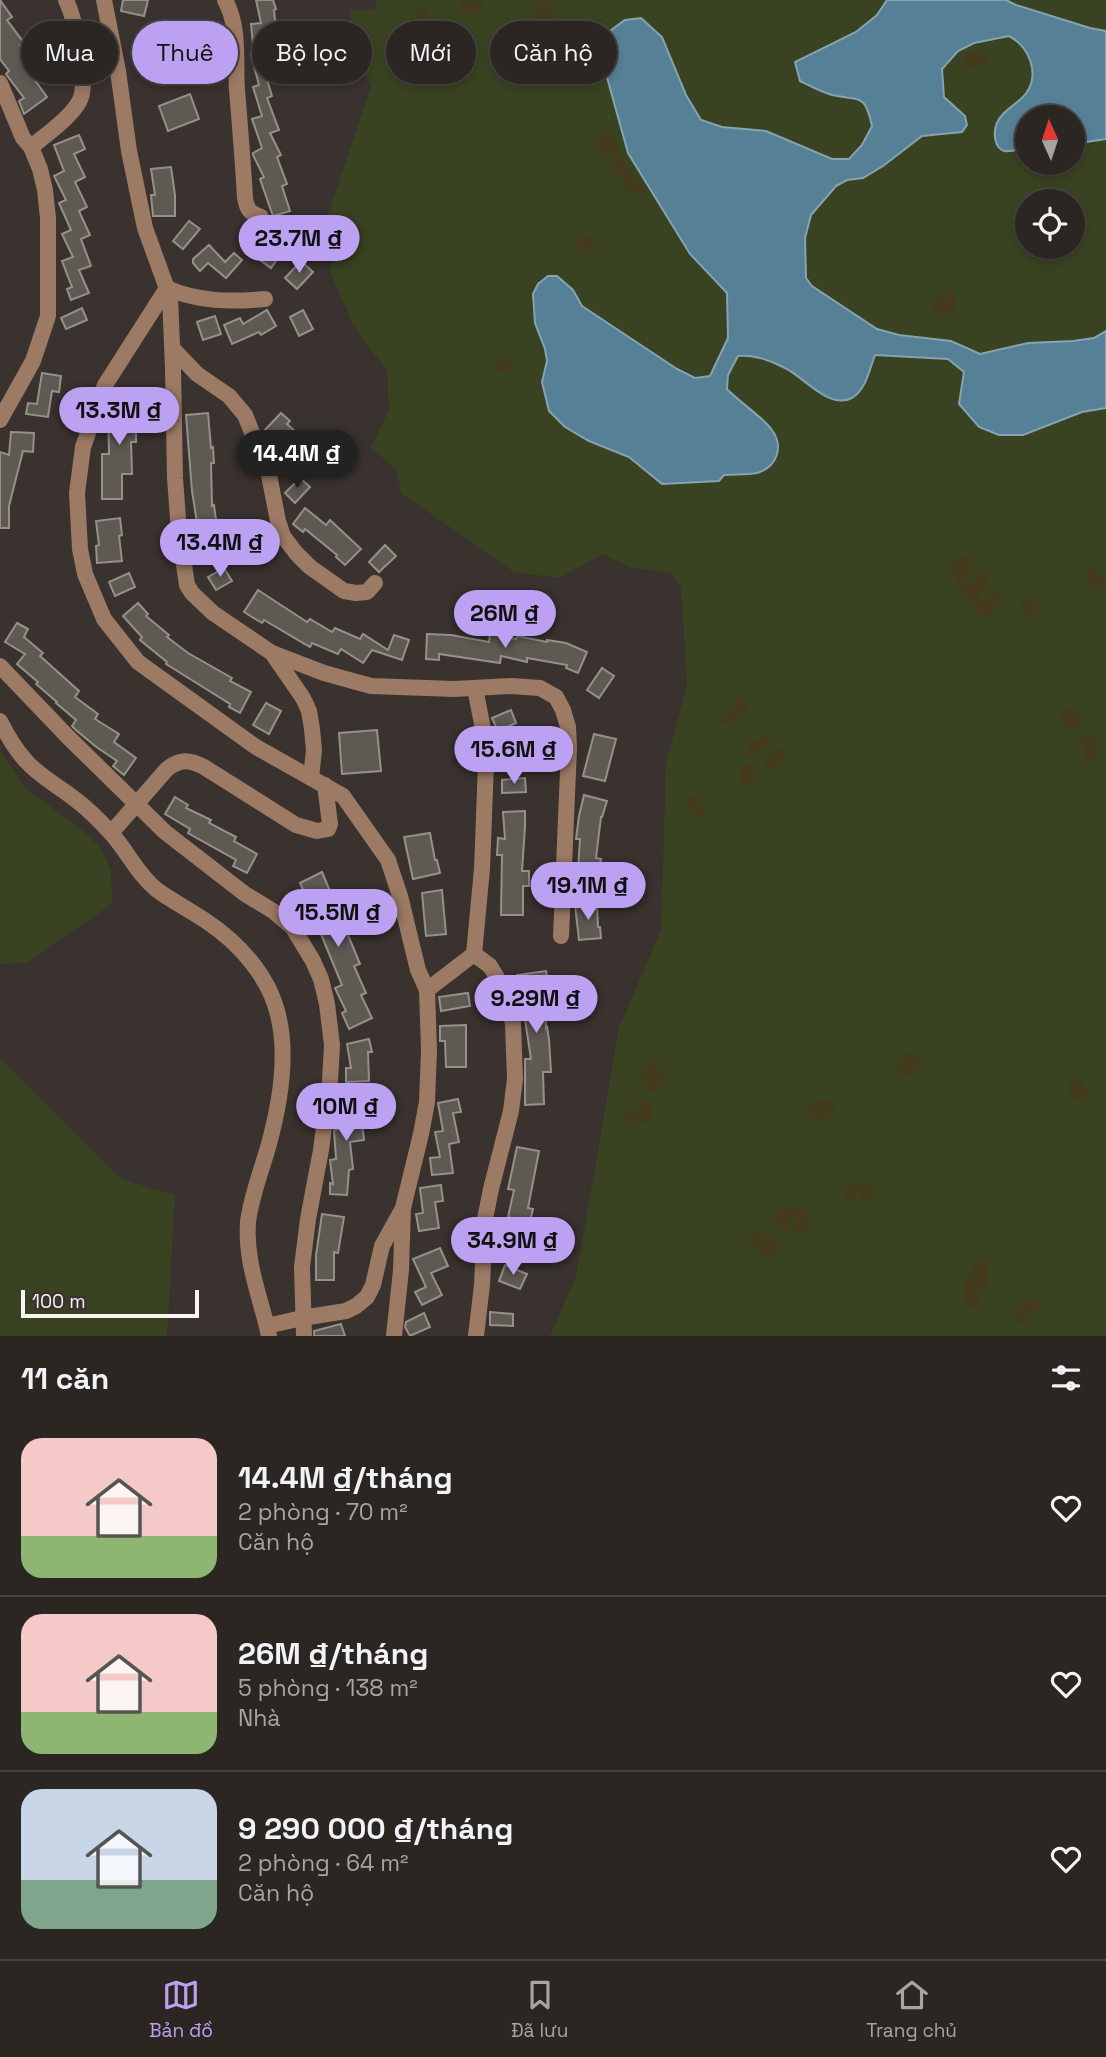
<!DOCTYPE html>
<html lang="vi">
<meta charset="utf-8">
<style>
:root{--surface:#2b2622;--page:#37322f;--text:#f1f3f6;--muted:#a6a5a5;--line:#474340;--accent:#bca0f2}
body{margin:0;font-family:"Space Grotesk",sans-serif;background:var(--page);color:var(--text);height:100vh;display:flex;flex-direction:column;font-size:26px;white-space:nowrap}
*{box-sizing:border-box;margin:0}
p{font-size:23px;color:var(--muted)}
.icon{flex:none;width:38px;height:38px;fill:none;stroke:currentColor;stroke-width:2;stroke-linecap:round;stroke-linejoin:round}
.map{position:relative;height:1336px;overflow:hidden}
.drawer{display:flex;flex-direction:column;background:var(--surface);flex:1}
.drawer>*{flex:none}
.hud{position:absolute;left:21px;top:21px;width:700px;height:63px;display:flex;gap:14px}
.needle{width:46px;rotate:357deg}
.tools{position:absolute;left:1015px;top:105px;display:grid;gap:14px}
.tools a{display:grid;place-items:center;width:70px;height:70px;border-radius:50%;background:var(--surface);box-shadow:0 4px 10px #0003,0 0 0 2px var(--line);font-size:35px}
.scale{position:absolute;left:21px;bottom:18px;width:178px;box-sizing:border-box;padding-left:7px;border:4px solid #f8f4f1;border-top:0;font-size:19px;line-height:24px;white-space:nowrap;color:#f8f4f1;-webkit-text-stroke:5px #39322e;paint-order:stroke}
.price{position:absolute;translate:-50% -60px;padding:0 16px;border-radius:24px;background:var(--accent);color:#111;font-size:23px;line-height:46px;filter:drop-shadow(0 2px 4px #0008)}
.price::after{content:'';position:absolute;left:50%;top:42px;width:21px;height:16px;margin-left:-10px;background:inherit;clip-path:polygon(0 0,100% 0,50% 100%)}
.price.active{background:#222;color:#fff}
ul{padding:0;list-style:none}
li{display:flex;align-items:center;gap:21px;height:175px;padding:0 21px}
li+li{border-top:2px solid var(--line)}
li span{display:grid;place-items:center;flex:none;width:196px;height:140px;border-radius:21px;color:#555}
li>.icon{margin-inline-start:auto}
span .icon{width:84px;height:84px;fill:#fffc;stroke-width:1}
li b{font-size:30px}
h2{display:flex;justify-content:space-between;align-items:center;height:84px;padding:0 21px;font-size:30px}
.tag{padding:0 24px;border-radius:32px;background:var(--surface);box-shadow:0 4px 10px #0003,0 0 0 2px var(--line);font-size:24px;line-height:63px}
.tag.active{background:var(--accent);color:#111}
.dock{display:flex;justify-content:space-around;align-items:center;height:98px;border-top:2px solid var(--line);background:var(--surface);font-size:19px;color:var(--muted)}
.dock a{display:grid;justify-items:center;gap:4px}
.dock .active{color:var(--accent)}
.map>svg:first-child{display:block}
</style>
<div class="map">
<svg width="1106" height="1336" viewBox="0 0 1106 1336">
<rect width="100%" height="100%" fill="#39322e"/>
<!-- green -->
<g fill="#394321" fill-rule="evenodd">
<path d="M377,0H1106V1336H550L576,1277L619,1028L661,930L666,763L687,686L681,587L671,573L629,567L603,554L559,578L514,572L401,493L397,471L371,447L389,410L387,371L354,327L331,274L326,220L371,87L351,40L350,10H374ZM1027,117H1073V163H1027ZM1027,201H1073V247H1027Z"/>
<path d="M0,751L26,789L85,832L99,846L111,869L112,904L26,963L0,964Z"/>
<path d="M0,1058L120,1178L153,1189L175,1194L167,1336H0Z"/>
</g>
<!-- sand -->
<g fill="#433b1b">
<path d="M460,0L475,2L479,0L483,2V7L474,15L467,14L461,10Z"/>
<circle cx="544" cy="11" r="10"/>
<path d="M423,7L428,11C428,23 423,34 410,36L406,32L407,24L411,18L415,22H419L420,18L416,15L418,10Z"/>
<path d="M601,19L604,20C603,28 596,31 595,39L590,41L586,39C587,30 592,21 601,19Z"/>
<path d="M542,36C548,38 551,41 551,47L543,51L542,56L544,59H547L552,53L557,55L561,63V73L553,81C535,81 526,56 532,40Z"/>
<path d="M980,50L985,53L987,60L984,64L968,68L963,64V56L972,51Z"/>
<path d="M608,134L615,138L625,164L642,186L643,191C634,199 624,192 621,182L623,180L624,176L622,173L616,175L610,169L609,164L616,158L614,154L605,156L597,148V141L601,136Z"/>
<path d="M579,234C589,233 594,239 594,249L589,254H579L576,251L581,247L580,244H576V238Z"/>
<path d="M948,291L954,294C962,311 946,321 933,309L935,297L939,296L946,302L948,301L945,292Z"/>
<path d="M501,358H508L512,363L513,368L503,373L496,372L493,366L496,362Z"/>
<path d="M959,556C967,556 970,559 974,565L972,570C966,574 964,577 966,584L970,586L974,581L977,570H980L988,580L989,586L979,592V597L982,601H986L993,592H998C1001,603 997,607 991,615C973,618 974,607 966,596C957,584 950,575 954,559Z"/>
<path d="M1091,568C1098,571 1098,578 1106,581L1103,589L1098,591L1093,589L1091,583L1086,579V570Z"/>
<circle cx="1030" cy="607" r="9"/>
<path d="M737,698H741C757,712 734,721 722,724C719,715 726,712 732,707V703Z"/>
<path d="M1070,707C1079,710 1082,717 1082,725L1076,731L1071,729L1061,722V715L1064,708Z"/>
<path d="M1088,733L1095,735C1098,742 1097,755 1093,761L1088,762L1083,757V746L1080,742V738Z"/>
<path d="M763,736L769,737L771,742C766,750 762,751 753,752L752,756L748,755L746,752L747,748L757,739Z"/>
<path d="M778,749L783,750C786,760 781,763 775,770H769L766,767L765,761L774,751Z"/>
<path d="M746,764H753L757,767L758,774L746,786H740V772Z"/>
<path d="M689,797H695L704,806V814L700,820L687,809V799Z"/>
<path d="M907,1053H916L919,1056V1066L909,1075H902L898,1072L897,1062L903,1060L904,1055Z"/>
<path d="M649,1064H656L663,1071C667,1114 622,1079 649,1064Z"/>
<path d="M1072,1080H1080L1087,1090L1088,1099L1085,1102L1076,1101L1069,1093L1068,1085Z"/>
<path d="M642,1097L649,1100L653,1107V1113L649,1120L633,1127C625,1124 623,1116 627,1109L632,1108L637,1114H639L640,1109L635,1105L637,1098Z"/>
<path d="M827,1099L835,1103V1110L828,1119H814L808,1114L811,1102L815,1100Z"/>
<path d="M863,1182H868L873,1186L875,1196L870,1201H864L861,1198L860,1192L856,1193L854,1202L849,1203L846,1200L844,1191L853,1184H861Z"/>
<path d="M788,1207H797L805,1211C809,1220 810,1226 804,1234H793L792,1229L796,1222L793,1218L791,1220L787,1230L778,1227L775,1216L781,1210Z"/>
<path d="M755,1232L764,1233C766,1240 775,1240 781,1244C780,1255 771,1257 761,1255L757,1248L748,1244L751,1235Z"/>
<path d="M979,1258L990,1260L989,1265L987,1267L988,1282L984,1289L979,1285L976,1286V1291L982,1295L978,1307L972,1309L966,1307C958,1292 969,1270 979,1258Z"/>
<path d="M1034,1298L1039,1302L1040,1307L1031,1312L1025,1322L1021,1324L1016,1320C1016,1311 1020,1306 1027,1299Z"/>
</g>
<!-- water -->
<g fill="#558095" stroke="#86a3b1" stroke-width="2">
<path d="M887,0H1006L1016,5L1090,28L1106,31V139L1073,144V117H1027V149C1021,149 1012,152 1005,151C994,149 993,132 997,123C1002,110 1020,103 1027,92C1040,72 1028,46 1009,36L974,43L958,51L942,69L944,97L965,116L967,125L962,132L922,136L883,166L863,178L847,180L836,186L811,215L805,238L806,278L812,286L877,329L899,335L951,341L980,354L1028,343L1073,341L1094,338L1106,331V408L1082,412L1023,435H999L979,427L959,404L964,372L948,359L875,355C870,368 866,390 852,398C829,410 804,377 785,368C772,361 753,354 738,356L728,375L727,389C738,401 764,418 772,430C784,447 777,467 757,473C747,475 735,474 724,475L719,481L662,484L629,457L589,441L565,427L549,411L542,382L547,361L545,349L535,323L533,294L538,284L548,276H557L573,290L582,306L677,369L695,378L710,376L728,338L727,293L690,254L628,153L600,52V38L625,20L641,18L662,37L686,95L701,120L722,127L766,131L832,159H849L862,145L872,126C865,93 860,101 832,95C821,92 810,86 800,81L795,62L856,32L877,15Z"/>
<path d="M176,35C184,36 192,38 193,47C194,67 160,70 147,74L138,46Z"/>
</g>
<!-- building -->
<g fill="#5e5953" stroke="#96908a" stroke-width="2">
<path d="M0,0L12,17L7,20L24,43L20,45L36,67L29,72L47,97L24,114L19,101L24,98L6,74L9,71L0,59Z"/>
<path d="M123,0H148L144,16L121,11Z"/>
<path d="M256,0H273L276,9L274,10L277,40L270,41L277,66L264,70L272,96L267,98L279,130L270,133L281,155L277,157L287,184L282,186L290,211L273,216L260,179L264,177L253,155V153L262,148L252,119L262,116L253,87L259,85L251,55H254L251,24L261,23Z"/>
<path d="M190,94L199,119L168,131L159,106Z"/>
<path d="M79,135L85,149L74,154L85,177L75,182L87,207L79,211L90,235L81,239L91,266L79,270L89,293L71,300L67,289L72,287L62,261L73,257L62,234L71,230L59,203L66,200L54,176L64,171L54,145Z"/>
<path d="M171,167L175,195V216H153L151,195H155L151,169Z"/>
<path d="M189,221L200,229L183,249L173,241Z"/>
<path d="M273,242L284,249L271,268L260,260Z"/>
<path d="M209,245L225,262L234,253L242,260L226,278L208,263L200,271L193,263V259Z"/>
<path d="M301,261L313,272L297,289L285,278Z"/>
<path d="M82,308L87,320L66,329L61,318Z"/>
<path d="M267,310L276,326L261,335L259,332L232,344L224,325L240,318L243,324Z"/>
<path d="M303,310L313,329L299,336L290,317Z"/>
<path d="M215,316L221,334L203,340L197,322Z"/>
<path d="M42,373L61,376L59,392L52,391L48,417L26,414L28,403L37,404Z"/>
<path d="M111,399H136V442H131L132,474H122V499H102V454H109L108,407Z"/>
<path d="M208,413L211,448L213,447L214,463H211L212,506L214,505L216,520L197,523L192,491L186,415Z"/>
<path d="M281,413L290,421L287,424L309,444L290,464L280,455L284,451L263,432Z"/>
<path d="M11,432L34,433L33,452L23,451L9,506V528H0V452L9,455Z"/>
<path d="M300,478L310,487L295,503L285,493Z"/>
<path d="M305,508L326,525L330,520L361,549L345,565L336,557L337,555L305,529L303,532L293,524Z"/>
<path d="M120,518L122,535L119,536L122,561L97,563L96,546L99,545L96,521Z"/>
<path d="M217,538L223,554L204,561L198,544Z"/>
<path d="M385,545L396,556L379,572L369,562Z"/>
<path d="M224,568L232,581L216,590L208,577Z"/>
<path d="M129,573L135,587L115,596L109,582Z"/>
<path d="M258,590L307,622L310,619L332,632L335,628L360,639L363,634L388,650L394,635L409,640L402,660L372,650L363,663L341,649L338,654L312,643L310,647L264,620L262,623L244,612Z"/>
<path d="M138,603L148,614L146,616L169,635L167,637L188,653L232,678L230,681L251,692L240,713L229,707L230,704L166,664L167,662L140,640L142,637L123,616Z"/>
<path d="M17,623L28,629L24,637L43,653L40,656L79,691L75,697L98,714L95,719L119,734L114,742L136,758L124,775L113,766L117,761L95,746L76,730L72,726L76,720L56,703L57,702L36,684L38,682L17,664L25,654L5,642Z"/>
<path d="M427,634L451,635L489,642L490,634L516,639L517,636L547,642V640L566,643L587,652L578,673L566,668L567,665L527,658V662L501,656L500,663L439,654V660L426,659Z"/>
<path d="M602,668L614,676L599,698L587,690Z"/>
<path d="M266,703L281,711L269,734L253,725Z"/>
<path d="M511,710L516,723L498,731L492,718Z"/>
<path d="M377,730L381,771L342,774L339,733Z"/>
<path d="M594,734L616,739L605,781L583,776Z"/>
<path d="M521,746L524,758L506,762L504,750Z"/>
<path d="M525,778L526,792L502,793V780Z"/>
<path d="M584,795L607,801L602,817H601L596,858L601,859L599,872L578,870L580,839H576L579,816Z"/>
<path d="M175,797L188,805L186,808L211,820L209,823L236,837L234,841L257,854L247,873L233,866L236,860L188,833L190,829L165,814Z"/>
<path d="M525,811V827L522,871H529V886H523V915H501L502,855H497L498,838L505,839L503,812Z"/>
<path d="M430,833L435,860H437L440,873L413,879L404,837Z"/>
<path d="M322,872L360,964L354,966L366,993L361,995L372,1018L349,1029L342,1013L346,1011L335,988L342,985L311,910H312L300,883Z"/>
<path d="M442,890L446,934L426,936L422,893Z"/>
<path d="M597,904L598,927H600L601,938L579,940L575,905Z"/>
<path d="M546,971L549,986H545L546,1028L547,1027L549,1039L551,1072H543L544,1104L525,1105V1059H531L524,1013L523,990H520L517,975Z"/>
<path d="M468,993L470,1006L441,1011L439,997Z"/>
<path d="M466,1025V1067H446L445,1041H440V1026Z"/>
<path d="M369,1039L372,1052H368L369,1081L346,1082V1068H351L347,1044Z"/>
<path d="M362,1097L365,1113L361,1114L364,1140L350,1142L353,1169L349,1170L347,1195L330,1194V1183L333,1184L330,1160L336,1159L334,1130L341,1129L337,1108L338,1101Z"/>
<path d="M458,1099L461,1112L453,1113L459,1142L449,1144L453,1173L432,1175L430,1158L440,1157L435,1132L443,1131L438,1103Z"/>
<path d="M517,1147L539,1151L528,1208L533,1209L530,1222L508,1217L514,1190L508,1189Z"/>
<path d="M441,1185L443,1201L435,1202L439,1228L419,1231L416,1214L423,1213L420,1188Z"/>
<path d="M322,1214L344,1217L338,1253L334,1252V1280H316V1255Z"/>
<path d="M503,1235L529,1241L527,1253L500,1246Z"/>
<path d="M440,1248L448,1266L431,1273L442,1295L422,1305L415,1292L426,1287L413,1259Z"/>
<path d="M505,1265L527,1274L520,1289L499,1281Z"/>
<path d="M490,1312L513,1314V1326L490,1325Z"/>
<path d="M424,1313L430,1327L410,1336L405,1327L406,1322Z"/>
<path d="M341,1324L345,1336H314V1331Z"/>
</g>
<g fill="none" stroke-linecap="round" stroke-linejoin="round">
<!-- minor -->
<g stroke="#9c7a64" stroke-width="16">
<path d="M104,0L118,71L129,151L145,228L170,297L173,368L175,478L179,532L187,585L192,593L213,613L272,653L303,698L309,711L312,729L314,750L311,778"/>
<path d="M225,0C240,27 235,60 237,90C240,126 243,162 245,198C247,210 250,213 261,217"/>
<path d="M0,83L23,138L31,147L40,169L45,190L48,218V316L33,361L0,420"/>
<path d="M31,147C47,134 69,119 79,102C90,84 75,19 66,0"/>
<path d="M265,299C231,302 198,302 167,288L105,385L83,447L77,493L80,549L85,574L104,619L138,662L256,747L343,796L388,860L400,896L418,970L427,990L429,1050L427,1102L421,1134L403,1208L401,1270L394,1336"/>
<path d="M173,349L197,374L229,396L245,415L269,475L278,521L283,536L296,553L310,567L344,591L356,593L367,592L375,583"/>
<path d="M272,653L324,673L371,686L454,689L511,686L540,688L556,697L563,710L568,727L569,748L561,936"/>
<path d="M0,666L69,738L165,832L245,894L273,911L293,928L313,961L321,979L327,1004L332,1045L330,1081L321,1150L308,1219L302,1267L304,1336"/>
<path d="M0,721C7,735 15,749 26,761C40,777 59,786 76,800C88,809 100,821 110,832C127,850 137,874 157,890C172,901 190,910 206,921C239,943 269,976 278,1015C289,1058 279,1109 267,1151C260,1174 251,1198 248,1222C245,1263 261,1298 269,1336"/>
<path d="M111,833L167,769C180,759 189,759 204,767L296,825L317,831L328,829L330,824L325,785"/>
<path d="M474,954L482,869L486,764L484,734L475,688"/>
<path d="M427,990L474,954L490,966L505,991L513,1024L515,1079L511,1111L491,1189L485,1219L482,1285L476,1336"/>
<path d="M267,1326L302,1318L346,1311L356,1306L367,1297L373,1285L382,1246L402,1210"/>
</g>
</g>
</svg>
<div class="tools">
<a><svg class="needle" viewBox="-14 -14 28 28"><path d="M0-13l5 13h-10z" fill="#e53935"/><path d="M0 13l5-13h-10z" fill="#a6a5a5"/></svg></a>
<a><svg class="icon" aria-label="locate" viewBox="0 0 24 24"><circle cx="12" cy="12" r="6"/><path d="M12 2v4M12 18v4M2 12h4M18 12h4"/></svg></a>
</div>
<div class="scale">100 m</div>
<b class="price" style="left:299px;top:275px">23.7M ₫</b>
<b class="price" style="left:119px;top:447px">13.3M ₫</b>
<b class="price active" style="left:297px;top:490px">14.4M ₫</b>
<b class="price" style="left:220px;top:579px">13.4M ₫</b>
<b class="price" style="left:505px;top:650px">26M ₫</b>
<b class="price" style="left:514px;top:786px">15.6M ₫</b>
<b class="price" style="left:588px;top:922px">19.1M ₫</b>
<b class="price" style="left:338px;top:949px">15.5M ₫</b>
<b class="price" style="left:536px;top:1035px">9.29M ₫</b>
<b class="price" style="left:346px;top:1143px">10M ₫</b>
<b class="price" style="left:513px;top:1277px">34.9M ₫</b>
<div class="hud">
<a class="tag">Mua</a>
<a class="tag active">Thuê</a>
<a class="tag">Bộ lọc</a>
<a class="tag">Mới</a>
<a class="tag">Căn hộ</a>
</div>
</div>
<section class="drawer">
<h2>11 căn<svg class="icon" aria-label="filters" viewBox="0 0 24 24"><path d="M4 7h16M4 17h16"/><circle cx="9" cy="7" r="2"/><circle cx="15" cy="17" r="2"/></svg></h2>
<ul>
<li><span style="background:linear-gradient(#f6c9c9 70%,#8fb573 0)"><svg class="icon" aria-label="home" viewBox="0 0 24 24"><path d="M3 11l9-7 9 7M6 9v11h12V9"/></svg></span><div><b>14.4M ₫/tháng</b><p>2 phòng · 70 m²</p><p>Căn hộ</p></div><svg class="icon" aria-label="heart" viewBox="0 0 24 24"><path d="M12 20l-8-8c-3-5 5-10 8-4 3-6 11-1 8 4z"/></svg></li>
<li><span style="background:linear-gradient(#f6c9c9 70%,#8fb573 0)"><svg class="icon" aria-label="home" viewBox="0 0 24 24"><path d="M3 11l9-7 9 7M6 9v11h12V9"/></svg></span><div><b>26M ₫/tháng</b><p>5 phòng · 138 m²</p><p>Nhà</p></div><svg class="icon" aria-label="heart" viewBox="0 0 24 24"><path d="M12 20l-8-8c-3-5 5-10 8-4 3-6 11-1 8 4z"/></svg></li>
<li><span style="background:linear-gradient(#c9d6e8 65%,#7fa58c 0)"><svg class="icon" aria-label="home" viewBox="0 0 24 24"><path d="M3 11l9-7 9 7M6 9v11h12V9"/></svg></span><div><b>9 290 000 ₫/tháng</b><p>2 phòng · 64 m²</p><p>Căn hộ</p></div><svg class="icon" aria-label="heart" viewBox="0 0 24 24"><path d="M12 20l-8-8c-3-5 5-10 8-4 3-6 11-1 8 4z"/></svg></li>
</ul>
</section>
<nav class="dock">
<a class="active"><svg class="icon" aria-label="map" viewBox="0 0 24 24"><path d="M3 6l6-2 6 2 6-2v14l-6 2-6-2-6 2zM9 4v14M15 6v14"/></svg>Bản đồ</a>
<a><svg class="icon" aria-label="saved" viewBox="0 0 24 24"><path d="M7 4h10v16l-5-4-5 4z"/></svg>Đã lưu</a>
<a><svg class="icon" aria-label="home" viewBox="0 0 24 24"><path d="M3 11l9-7 9 7M6 9v11h12V9"/></svg>Trang chủ</a>
</nav>
